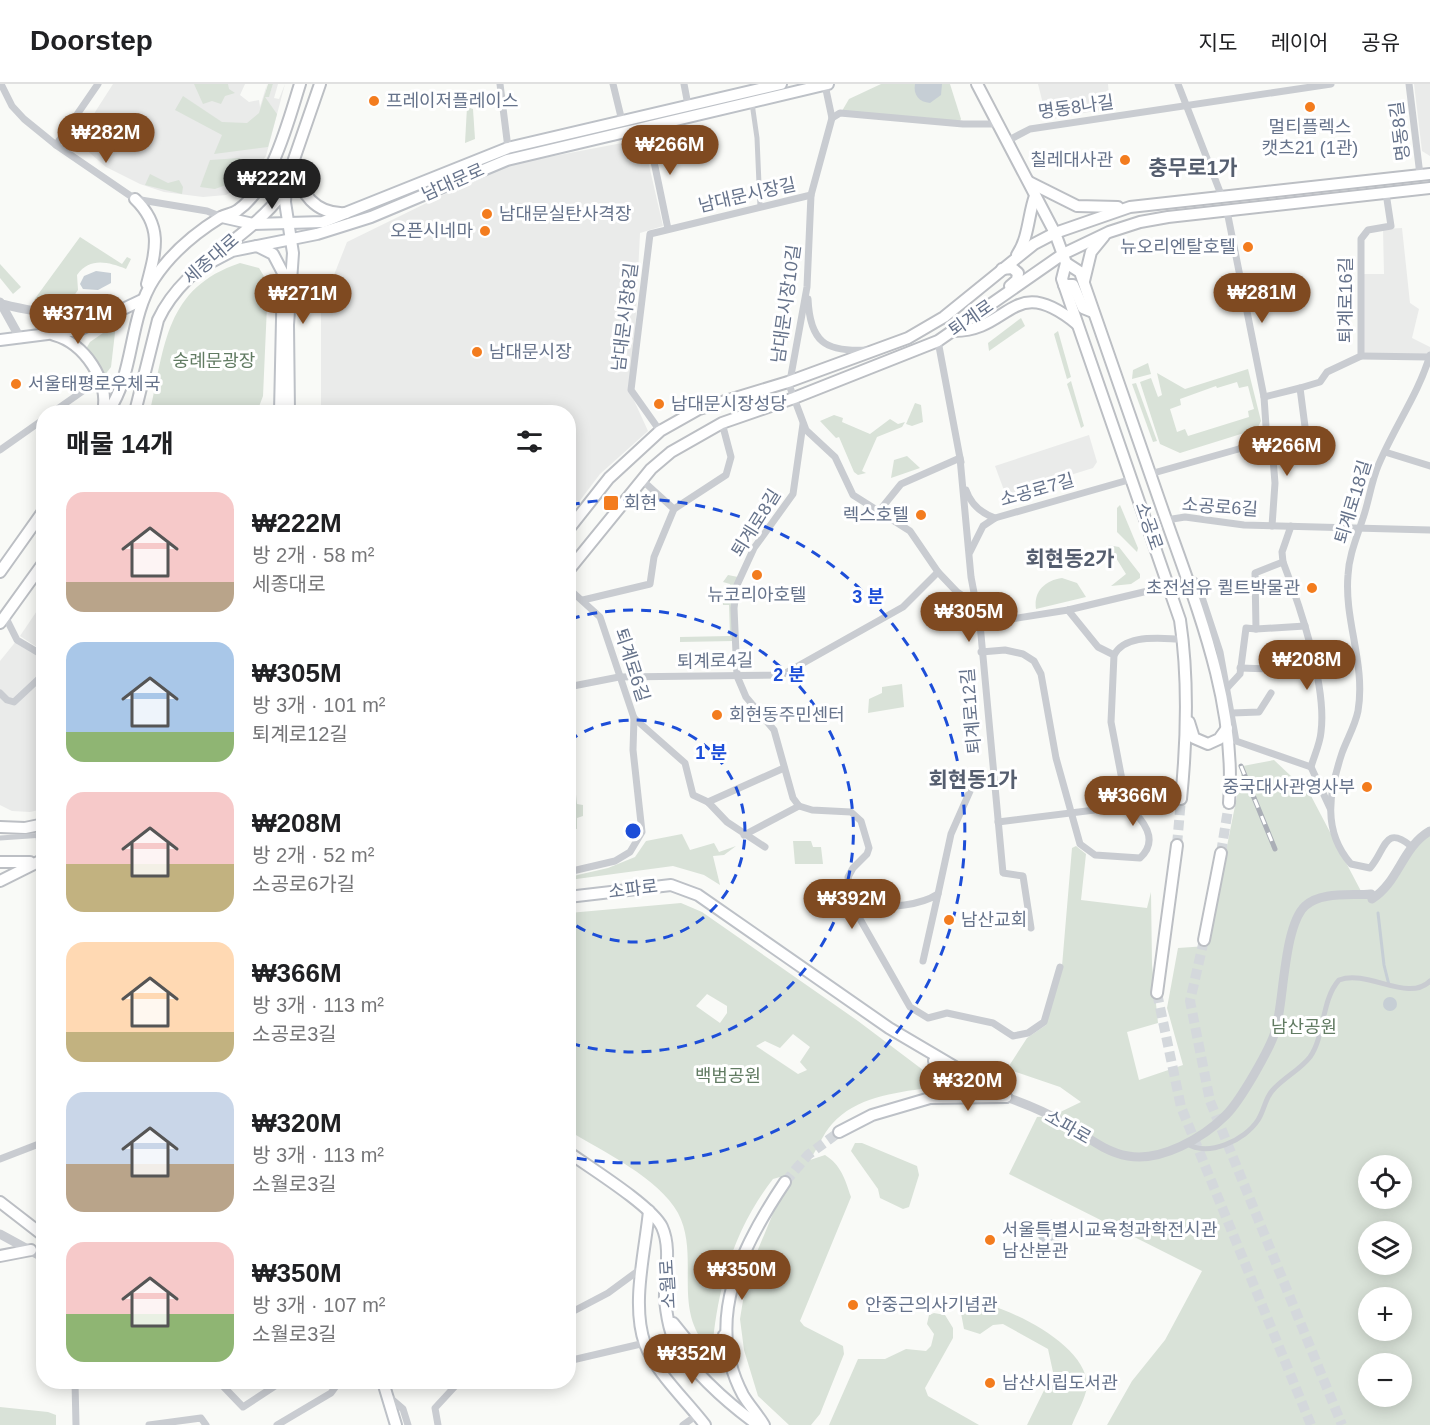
<!DOCTYPE html>
<html lang="ko">
<meta charset="utf-8">
<style>
:root{--surface:#fff;--page:#f2f2f2;--text:#202124;--muted:#757577;--line:#e0e0e0;--accent:#7f4a21}
body{margin:0;font-family:Arial,"Noto Sans KR",sans-serif;background:var(--page);color:var(--text);height:100vh;display:flex;flex-direction:column;font-size:22px;white-space:nowrap}
*{box-sizing:border-box;margin:0}
p{font-size:20px;color:var(--muted)}
.icon{flex:none;width:33px;height:33px;fill:none;stroke:currentColor;stroke-width:2;stroke-linecap:round;stroke-linejoin:round}
.map{position:relative;flex:1;overflow:hidden}
.sheet{position:absolute;left:36px;top:321px;width:540px;height:984px;display:flex;flex-direction:column;background:var(--surface);border-radius:24px;box-shadow:0 3px 15px #0003}
.sheet>*{flex:none}
.controls{position:absolute;left:1358px;top:1071px;display:grid;gap:12px}
.controls a{display:grid;place-items:center;width:54px;height:54px;border-radius:50%;background:var(--surface);box-shadow:0 3px 15px #0003;font-size:30px}
.price{position:absolute;translate:-50% -51px;padding:0 14px;border-radius:21px;background:var(--accent);color:#fff;font-size:20px;line-height:39px;filter:drop-shadow(0 2px 3px #0008)}
.price::after{content:'';position:absolute;left:50%;top:36px;width:18px;height:14px;margin-left:-9px;background:inherit;clip-path:polygon(0 0,100% 0,50% 100%)}
.price.current{background:#222;color:#fff}
ul{padding:0;list-style:none}
li{display:flex;align-items:center;gap:18px;height:150px;padding:0 30px}
li span{display:grid;place-items:center;flex:none;width:168px;height:120px;border-radius:18px;color:#555}
li>.icon{margin-inline-start:auto}
span .icon{width:72px;height:72px;fill:#fffc;stroke-width:1}
li b{font-size:26px}
h2{display:flex;justify-content:space-between;align-items:center;height:72px;padding:0 30px;font-size:26px}
header{display:flex;align-items:center;gap:36px;box-sizing:border-box;height:84px;padding:0 30px;background:var(--surface);border-bottom:2px solid var(--line)}
header strong{font-size:28px}
nav{display:flex;gap:33px;margin-inline-start:auto;font-size:21px}
.map>svg:first-child{display:block}
</style>
<header>
<strong>Doorstep</strong>
<nav><a>지도</a><a>레이어</a><a>공유</a></nav>
</header>
<div class="map">
<svg width="1430" height="1341" viewBox="0 0 1430 1341">
<rect width="100%" height="100%" fill="#f9faf7"/>
<!-- built -->
<g fill="#eaebea">
<path d="M113,0H245L240,11L249,18L259,16L260,23L267,0L265,11L269,12L273,0H278L274,14L279,15L285,0L266,72L247,98L226,111L203,113L164,108L140,100L106,83L83,63L81,50Z"/>
<path d="M1038,0H1108L1110,24L1047,36Z"/>
<path d="M1414,0H1430V72L1422,67Z"/>
<path d="M643,55L663,142L640,149L632,312L648,347L600,390L569,431L568,328H321V224L347,158L502,82Z"/>
<path d="M1402,144L1410,219L1419,225L1412,254L1430,263V271L1361,272V190H1384L1383,145Z"/>
<path d="M1089,351L1097,378L1093,384L1010,410L1005,409L995,382Z"/>
<path d="M43,518V567L20,552Z"/>
<path d="M17,556L43,572V725L30,728L12,727L0,721V577Z"/>
</g>
<!-- green -->
<g fill="#d9e2d8" fill-rule="evenodd">
<path d="M194,0H228L229,5L235,9L225,12L221,20L212,17L203,20Z"/>
<path d="M268,0H273L269,13H265L277,30L268,63L214,70L222,51L175,26L183,12L222,38L247,39L259,29Z"/>
<path d="M881,0H950L961,35L960,37L842,27L849,15Z"/>
<path d="M467,23L473,25L475,55L465,59Z"/>
<path d="M240,74L244,86L240,96L215,105L200,103L210,76Z"/>
<path d="M150,90L168,99L179,96L183,103L182,110L145,101Z"/>
<path d="M80,153L122,180L127,173L131,175L126,185C108,178 90,173 77,191L78,206L69,219L47,222L34,216Z"/>
<path d="M240,179L259,184L268,199L263,312L257,328H150C165,262 165,204 240,179Z"/>
<path d="M0,180L21,203L13,210L0,194Z"/>
<path d="M1021,234L1025,242L989,267L988,259Z"/>
<path d="M116,240L111,283L104,292L86,265L90,258Z"/>
<path d="M1058,247L1071,293L1067,295L1054,250Z"/>
<path d="M1148,279L1151,290L1132,295L1133,286Z"/>
<path d="M1248,285L1261,337L1257,345L1180,369L1160,360L1140,298L1151,294L1158,313L1162,311L1157,289L1185,305ZM1237,298L1239,304L1248,302L1254,325L1248,327L1249,333L1188,352L1185,345L1177,348L1170,325L1181,321L1180,315L1216,302L1217,304Z"/>
<path d="M1071,297L1084,342L1081,344L1067,300Z"/>
<path d="M1136,299L1157,357L1153,358L1132,300Z"/>
<path d="M915,319L921,321L923,338L912,342L906,340Z"/>
<path d="M834,331L843,334L842,338L870,350L890,335L898,340L905,338L902,343L877,353L862,387L866,389L858,391L854,388L839,353L836,354L820,337Z"/>
<path d="M907,372L920,384L891,394L894,376Z"/>
<path d="M1120,421L1138,464L1137,468L1117,448V424Z"/>
<path d="M1108,461L1119,463L1140,490V494L1131,500L1111,502L1126,490Z"/>
<path d="M728,491L738,493L734,557L680,558V553L730,552L729,521H723V516L730,514V500L723,498Z"/>
<path d="M1062,494L1077,499L1086,513L1036,525C1033,507 1046,496 1062,494Z"/>
<path d="M902,600L904,623L868,629L869,615L882,609V603Z"/>
<path d="M1274,676L1310,710L1363,811L1372,815L1430,747V1341H1107L1132,1297L1165,1256L1202,1187L1009,1090L1037,1033L1052,1032L1081,1018L1060,1003L1007,985L1027,954L1046,941L1062,882L1072,764L1076,762L1086,770L1081,816L1147,824L1151,808L1152,881L1158,939L1127,948L1139,996L1183,981L1167,924L1178,864L1207,862L1243,682ZM1368,1082H1401V1114H1368ZM1368,1148H1401V1180H1368ZM1368,1214H1401V1246H1368ZM1368,1280H1401V1312H1368Z"/>
<path d="M575,701L577,720L583,721V732L577,734V745L569,744V702Z"/>
<path d="M682,750L690,766L714,759L719,768L736,762L724,771L713,772L720,801L704,791L673,782L569,796V793L608,784L635,773L646,757Z"/>
<path d="M793,757H811L813,763H821L823,780H795Z"/>
<path d="M681,819L702,828L858,937L923,986L927,1004C894,1009 856,1013 832,1040C823,1050 817,1065 810,1076L825,1071C841,1081 845,1095 851,1113L800,1237L804,1242L843,1262L844,1270L820,1330L811,1341H789L758,1312L744,1266L740,1235L747,1192L779,1115L791,1100L780,1093L773,1095C736,1143 719,1197 713,1257L705,1260C673,1221 700,1171 678,1129C659,1094 602,1067 569,1047V829ZM707,910L727,922V929L720,939L696,922ZM793,950L810,963L800,978L807,986L798,990L756,962L765,957L780,964Z"/>
<path d="M855,1059H862L917,1082L919,1091L909,1123L903,1125L880,1114L878,1105L851,1067Z"/>
<path d="M965,1216C1000,1218 1088,1259 1087,1302C1086,1314 1076,1330 1072,1341H1027L1053,1288L1048,1265L1003,1240L993,1241L980,1250L964,1245L960,1224Z"/>
<path d="M934,1229L945,1231L953,1244V1254L925,1304L928,1312L979,1341H829L858,1275H885L906,1265L926,1267L931,1262L934,1250L927,1240L929,1231Z"/>
<path d="M0,1323L48,1328L56,1331V1341H0Z"/>
</g>
<!-- water -->
<g fill="#c6ced5">
<path d="M915,0H942L941,11L930,19C919,18 913,11 915,0Z"/>
<path d="M96,187L111,189V199L98,206L83,205L80,200L84,192Z"/>
<circle cx="1390" cy="920" r="7"/>
<circle cx="1050" cy="1148" r="13"/>
</g>
<g fill="none" stroke-linecap="round" stroke-linejoin="round">
<!-- stream -->
<path stroke="#c6ced5" stroke-width="3" d="M1378,829L1384,881L1389,901"/>
<!-- secondary-tunnel -->
<path stroke="#d4d8dc" stroke-width="10" stroke-dasharray="10 5" stroke-linecap="butt" d="M785,1098L808,1071L839,1048"/>
<!-- primary-tunnel -->
<g stroke="#d4d8dc" stroke-width="10" stroke-dasharray="10 5" stroke-linecap="butt">
<path d="M1177,761L1181,715"/>
<path d="M1221,769L1229,719"/>
<path d="M1204,856L1190,917L1210,1017L1342,1341"/>
<path d="M1157,909L1181,1023L1311,1341"/>
</g>
<!-- secondary casing -->
<g stroke="#bdc1c7" stroke-width="14">
<g id="secondary">
<path d="M286,102L285,118L293,169L288,241L289,328"/>
<path d="M222,133L253,140L323,138L508,64L781,0"/>
<path d="M257,162L273,170L283,189L280,328"/>
<path d="M213,177L232,167L317,150L371,133L507,76L828,0"/>
<path d="M0,256L79,246L142,216"/>
<path d="M568,813L671,801L698,811L889,944L1006,1013"/>
<path d="M930,1014L942,1003L946,995L943,985L934,977"/>
<path d="M839,1048L872,1031L930,1014L1006,1013"/>
<path d="M568,1068C589,1083 652,1122 662,1143C672,1165 664,1193 665,1216C666,1225 668,1239 671,1248C682,1280 730,1321 758,1341"/>
<path d="M649,1127C645,1168 631,1221 645,1260C656,1289 686,1316 705,1341"/>
<path d="M673,1239L702,1275L716,1278L721,1273L724,1251"/>
<path d="M383,1298L396,1341"/>
<path d="M764,1341C758,1331 749,1321 743,1311C703,1236 742,1162 785,1098"/>
</g>
</g>
<!-- primary casing -->
<g stroke="#bcbfc4" stroke-width="14">
<g id="primary">
<path d="M977,0L1055,149L1066,179L1062,195L1180,536C1189,596 1187,655 1181,715"/>
<path d="M294,81C299,109 316,131 346,129"/>
<path d="M1029,98L1077,122L1118,123"/>
<path d="M135,115C163,142 156,166 147,200"/>
<path d="M1017,171C1029,153 1028,131 1035,112"/>
<path d="M1066,179L1080,188C1108,267 1135,346 1162,424C1195,519 1237,617 1229,719"/>
<path d="M1002,185L1012,184L1018,189L1017,196L1010,202"/>
<path d="M1084,197L1091,168L1104,152"/>
<path d="M1064,201H1073L1083,224L1093,228"/>
<path d="M953,247C1011,248 1012,187 1077,240"/>
<path d="M54,251C84,259 110,297 103,328"/>
<path d="M108,328C135,289 128,235 154,195C171,169 195,149 221,133C226,130 233,130 238,126C272,102 288,38 300,0"/>
<path d="M135,328L158,236C184,180 246,158 282,110L320,0"/>
<path d="M568,446L609,394L660,347L699,325L788,298L908,254L944,233L1034,160L1055,149L1130,123L1430,90"/>
<path d="M568,487L651,385L671,368L722,339L794,314L938,257L1063,170L1109,148L1140,138L1168,133L1430,104"/>
<path d="M0,488L44,426"/>
<path d="M0,539L44,478"/>
<path d="M1189,638L1194,654L1208,660L1219,655L1227,644"/>
<path d="M0,743L25,744L44,740"/>
<path d="M0,778H30"/>
<path d="M0,797L44,775"/>
<path d="M1204,856L1221,769"/>
<path d="M1157,909L1177,761"/>
<path d="M0,1118L44,1152"/>
<path d="M0,1172L31,1166"/>
</g>
</g>
<!-- pedestrian -->
<g stroke="#c9ccd1" stroke-width="5">
<path d="M752,19L757,54L760,123"/>
<path d="M568,474L571,471"/>
<path d="M0,754L44,751"/>
<path d="M1186,1059C1208,1074 1245,1056 1258,1036C1264,1027 1265,1015 1272,1007C1283,994 1300,986 1310,973C1325,952 1321,916 1339,896C1368,885 1408,919 1430,897"/>
</g>
<!-- minor -->
<g stroke="#c9ccd1" stroke-width="7">
<path d="M1,0L12,22L24,35L56,61L135,115L207,127L222,133"/>
<path d="M500,0L508,64"/>
<path d="M613,0L622,37"/>
<path d="M684,0L688,21"/>
<path d="M1178,0L1222,113"/>
<path d="M1409,0L1420,91"/>
<path d="M832,34L840,29L963,40H998"/>
<path d="M647,44L668,145"/>
<path d="M1007,57L1030,45L1331,0"/>
<path d="M56,61L98,0"/>
<path d="M1227,127L1264,313L1267,357"/>
<path d="M808,215C810,258 825,268 866,266"/>
<path d="M938,257L960,374L971,493L980,540L1003,789L1023,792L1031,844"/>
<path d="M1361,272L1429,273"/>
<path d="M790,297L807,203L811,111L832,34L825,1"/>
<path d="M788,298L806,346L835,373L853,411L910,447L938,488L957,508L975,520"/>
<path d="M1264,313L1300,304"/>
<path d="M53,328L100,295"/>
<path d="M803,340L793,410L754,464L737,501L734,524L737,592L746,613L774,646L793,714L799,722L812,726L851,728L861,737L869,764L867,770L853,784L848,793L852,821L910,923L928,934L947,929L993,939L1013,952L1028,949L1044,938L1060,883"/>
<path d="M660,347L631,306L650,150L811,111"/>
<path d="M1272,362L1275,399L1272,442"/>
<path d="M1274,363L1307,358L1300,304L1320,298L1327,288L1361,272V155L1368,146L1391,142L1386,109"/>
<path d="M0,366L44,335"/>
<path d="M1385,368L1430,382"/>
<path d="M1150,390L1267,357"/>
<path d="M642,396L674,425"/>
<path d="M966,406C971,421 981,429 995,434"/>
<path d="M880,426L901,400L960,374L961,378"/>
<path d="M1166,436L1185,433L1244,441L1430,446"/>
<path d="M1291,442L1282,468L1283,478C1300,522 1327,602 1321,648C1320,660 1314,672 1311,683L1330,724"/>
<path d="M970,468L983,442L995,434L1132,395"/>
<path d="M568,504L600,533L634,634L685,679L693,711L708,718L727,738L765,763"/>
<path d="M583,516L650,500L654,473L674,425L726,391L731,373L722,339"/>
<path d="M5,532L17,556L44,572"/>
<path d="M980,540L1068,526L1194,496L1197,498L1220,568L1236,657L1311,683"/>
<path d="M1256,545L1305,542"/>
<path d="M981,568L1005,566L1023,570L1034,577L1041,590L1056,674L1080,760L1095,771L1140,774C1160,756 1143,735 1127,722"/>
<path d="M1114,571C1126,549 1161,555 1183,555"/>
<path d="M1240,584L1270,585"/>
<path d="M568,603L619,593L782,591L903,523L938,488"/>
<path d="M1228,603L1240,590L1246,544L1256,545L1255,489L1283,478"/>
<path d="M0,609L7,616L14,618L44,590"/>
<path d="M1232,629L1259,628L1271,609"/>
<path d="M708,718L784,684"/>
<path d="M998,738L1127,722L1111,638L1114,571L1098,563L1068,526"/>
<path d="M744,751L799,722"/>
<path d="M1411,762C1384,740 1386,766 1370,784L1351,780C1322,747 1329,708 1342,669C1347,655 1355,642 1358,627C1366,580 1344,537 1348,491C1349,471 1357,453 1363,434C1369,417 1371,399 1378,382C1394,343 1418,311 1430,271"/>
<path d="M36,778L44,796"/>
<path d="M568,788L615,777L630,768L642,748L633,666L634,634"/>
<path d="M849,805C855,810 861,818 868,820C889,825 921,821 938,810L951,750L974,698L993,695"/>
<path d="M923,877L938,810"/>
<path d="M0,1075L44,1058"/>
<path d="M568,1230L608,1209L642,1184"/>
<path d="M568,1277L645,1259"/>
<path d="M75,1298L76,1341"/>
<path d="M219,1298L243,1323L281,1298"/>
<path d="M389,1313L403,1325L408,1341"/>
<path d="M149,1341L201,1334L206,1341"/>
<path d="M277,1341L331,1309L339,1298"/>
<path d="M438,1341L435,1324L459,1298"/>
<path d="M683,1341L697,1331"/>
</g>
<!-- tertiary -->
<g stroke="#c9ccd1" stroke-width="9">
<path d="M0,218L20,254"/>
<path d="M1,220C48,230 72,237 119,223"/>
<path d="M1006,1013C1026,1020 1046,1028 1064,1039C1085,1051 1104,1068 1128,1072C1161,1078 1203,1054 1226,1031C1240,1017 1271,964 1276,945C1284,914 1284,842 1305,822C1321,807 1351,812 1371,810L1372,815C1399,798 1402,763 1430,747"/>
<path d="M0,1150L44,1174"/>
</g>
<!-- secondary -->
<use href="#secondary" stroke="#fff" stroke-width="10"/>
<!-- primary -->
<use href="#primary" stroke="#fff" stroke-width="10"/>
<!-- rail casing -->
<g stroke="#abafb7" stroke-width="5">
<path id="rail" d="M1241,682L1275,765"/>
</g>
<!-- rail -->
<use href="#rail" stroke="#fff" stroke-width="3" stroke-dasharray="9" stroke-linecap="butt"/>
<!-- pedestrian-bridge -->
<path stroke="#c9ccd1" stroke-width="5" d="M38,752L39,762"/>
</g>
<!-- distance rings -->
<g fill="none" stroke="#1d4ed8" stroke-width="3" stroke-dasharray="10 8">
<path d="M569 657A111 111 0 1 1 569 837"/>
<path d="M570 535A221 221 0 1 1 570 959"/>
<path d="M570 421A332 332 0 1 1 570 1073"/>
</g>
<!-- markers -->
<g fill="#f37c1e" stroke="#fff" stroke-width="2">
<circle cx="374" cy="17" r="6"/>
<circle cx="1310" cy="23" r="6"/>
<circle cx="1125" cy="76" r="6"/>
<circle cx="487" cy="130" r="6"/>
<circle cx="485" cy="147" r="6"/>
<circle cx="1248" cy="163" r="6"/>
<circle cx="477" cy="268" r="6"/>
<circle cx="16" cy="300" r="6"/>
<circle cx="659" cy="320" r="6"/>
<rect x="603" y="411" width="16" height="16" rx="3"/>
<circle cx="921" cy="431" r="6"/>
<circle cx="757" cy="491" r="6"/>
<circle cx="1312" cy="504" r="6"/>
<circle cx="717" cy="631" r="6"/>
<circle cx="1367" cy="703" r="6"/>
<circle cx="949" cy="836" r="6"/>
<circle cx="990" cy="1156" r="6"/>
<circle cx="853" cy="1221" r="6"/>
<circle cx="990" cy="1299" r="6"/>
</g>
<g text-anchor="middle" stroke-width="6" stroke-linejoin="round" paint-order="stroke">
<!-- poi labels -->
<g font-size="18" fill="#66738b" stroke="#fff" text-anchor="start">
<text x="386" y="23">프레이저플레이스</text>
<text x="1310" y="49" text-anchor="middle">멀티플렉스<tspan x="1310" dy="21">캣츠21 (1관)</tspan></text>
<text x="1113" y="82" text-anchor="end">칠레대사관</text>
<text x="499" y="136">남대문실탄사격장</text>
<text x="473" y="153" text-anchor="end">오픈시네마</text>
<text x="1236" y="169" text-anchor="end">뉴오리엔탈호텔</text>
<text x="489" y="274">남대문시장</text>
<text x="28" y="306">서울태평로우체국</text>
<text x="671" y="326">남대문시장성당</text>
<text x="624" y="425">회현</text>
<text x="909" y="437" text-anchor="end">렉스호텔</text>
<text x="1300" y="510" text-anchor="end">초전섬유 퀼트박물관</text>
<text x="757" y="517" text-anchor="middle">뉴코리아호텔</text>
<text x="729" y="637">회현동주민센터</text>
<text x="1355" y="709" text-anchor="end">중국대사관영사부</text>
<text x="961" y="842">남산교회</text>
<text x="1002" y="1152">서울특별시교육청과학전시관<tspan x="1002" dy="21">남산분관</tspan></text>
<text x="865" y="1227">안중근의사기념관</text>
<text x="1002" y="1305">남산시립도서관</text>
</g>
<!-- street labels -->
<g font-size="18" fill="#66738b" stroke="#fff">
<text transform="translate(1076 23) rotate(-8)" y="6">명동8나길</text>
<text transform="translate(1400 47) rotate(-97)" y="6">명동8길</text>
<text transform="translate(453 98) rotate(-24)" y="6">남대문로</text>
<text transform="translate(747 111) rotate(-13)" y="6">남대문시장길</text>
<text transform="translate(211 175) rotate(-41)" y="6">세종대로</text>
<text transform="translate(1346 216) rotate(-90)" y="6">퇴계로16길</text>
<text transform="translate(786 220) rotate(-82)" y="6">남대문시장10길</text>
<text transform="translate(625 233) rotate(-83)" y="6">남대문시장8길</text>
<text transform="translate(971 234) rotate(-35)" y="6">퇴계로</text>
<text transform="translate(1037 406) rotate(-16)" y="6">소공로7길</text>
<text transform="translate(1353 418) rotate(-73)" y="6">퇴계로18길</text>
<text transform="translate(1220 423) rotate(4)" y="6">소공로6길</text>
<text transform="translate(756 439) rotate(-58)" y="6">퇴계로8길</text>
<text transform="translate(1149 442) rotate(71)" y="6">소공로</text>
<text transform="translate(715 577) rotate(-1)" y="6">퇴계로4길</text>
<text transform="translate(632 581) rotate(72)" y="6">퇴계로6길</text>
<text transform="translate(971 627) rotate(-95)" y="6">퇴계로12길</text>
<text transform="translate(633 805) rotate(-7)" y="6">소파로</text>
<text transform="translate(1068 1043) rotate(30)" y="6">소파로</text>
<text transform="translate(668 1200) rotate(-93)" y="6">소월로</text>
</g>
<!-- park labels -->
<g font-size="18" fill="#617b62" stroke="#fff">
<text x="214" y="283">숭례문광장</text>
<text x="1304" y="949">남산공원</text>
<text x="728" y="998">백범공원</text>
</g>
<!-- quarter labels -->
<g font-size="21" font-weight="bold" fill="#555e6f" stroke="#fff">
<text x="1193" y="91">충무로1가</text>
<text x="1070" y="482">회현동2가</text>
<text x="973" y="703">회현동1가</text>
</g>
</g>
<circle cx="633" cy="747" r="9" fill="#1d4ed8" stroke="#fff" stroke-width="3"/>
<g font-size="18" text-anchor="middle" font-weight="bold" fill="#1d4ed8" stroke="#fff" stroke-width="6" stroke-linejoin="round" paint-order="stroke">
<text x="868" y="519">3 분</text>
<text x="789" y="597">2 분</text>
<text x="711" y="675">1 분</text>
</g>
</svg>
<div class="controls">
<a><svg class="icon" aria-label="locate" viewBox="0 0 24 24"><circle cx="12" cy="12" r="6"/><path d="M12 2v4M12 18v4M2 12h4M18 12h4"/></svg></a>
<a><svg class="icon" aria-label="layers" viewBox="0 0 24 24"><path d="M12 4l9 5-9 5-9-5zM3 14l9 5 9-5"/></svg></a>
<a>+</a>
<a>−</a>
</div>
<b class="price" style="left:106px;top:80px">₩282M</b>
<b class="price" style="left:670px;top:92px">₩266M</b>
<b class="price current" style="left:272px;top:126px">₩222M</b>
<b class="price" style="left:1262px;top:240px">₩281M</b>
<b class="price" style="left:303px;top:241px">₩271M</b>
<b class="price" style="left:78px;top:261px">₩371M</b>
<b class="price" style="left:1287px;top:393px">₩266M</b>
<b class="price" style="left:969px;top:559px">₩305M</b>
<b class="price" style="left:1307px;top:607px">₩208M</b>
<b class="price" style="left:1133px;top:743px">₩366M</b>
<b class="price" style="left:852px;top:846px">₩392M</b>
<b class="price" style="left:968px;top:1028px">₩320M</b>
<b class="price" style="left:742px;top:1217px">₩350M</b>
<b class="price" style="left:692px;top:1301px">₩352M</b>
<section class="sheet">
<h2>매물 14개<svg class="icon" aria-label="filters" viewBox="0 0 24 24"><path d="M4 7h16M4 17h16"/><circle cx="9" cy="7" r="2"/><circle cx="15" cy="17" r="2"/></svg></h2>
<ul>
<li><span style="background:linear-gradient(#f6c9c9 75%,#b9a48a 0)"><svg class="icon" aria-label="home" viewBox="0 0 24 24"><path d="M3 11l9-7 9 7M6 9v11h12V9"/></svg></span><div><b>₩222M</b><p>방 2개 · 58 m²</p><p>세종대로</p></div></li>
<li><span style="background:linear-gradient(#a9c7e8 75%,#8fb573 0)"><svg class="icon" aria-label="home" viewBox="0 0 24 24"><path d="M3 11l9-7 9 7M6 9v11h12V9"/></svg></span><div><b>₩305M</b><p>방 3개 · 101 m²</p><p>퇴계로12길</p></div></li>
<li><span style="background:linear-gradient(#f6c9c9 60%,#c2b280 0)"><svg class="icon" aria-label="home" viewBox="0 0 24 24"><path d="M3 11l9-7 9 7M6 9v11h12V9"/></svg></span><div><b>₩208M</b><p>방 2개 · 52 m²</p><p>소공로6가길</p></div></li>
<li><span style="background:linear-gradient(#ffd9b3 75%,#c2b280 0)"><svg class="icon" aria-label="home" viewBox="0 0 24 24"><path d="M3 11l9-7 9 7M6 9v11h12V9"/></svg></span><div><b>₩366M</b><p>방 3개 · 113 m²</p><p>소공로3길</p></div></li>
<li><span style="background:linear-gradient(#c9d6e8 60%,#b9a48a 0)"><svg class="icon" aria-label="home" viewBox="0 0 24 24"><path d="M3 11l9-7 9 7M6 9v11h12V9"/></svg></span><div><b>₩320M</b><p>방 3개 · 113 m²</p><p>소월로3길</p></div></li>
<li><span style="background:linear-gradient(#f6c9c9 60%,#8fb573 0)"><svg class="icon" aria-label="home" viewBox="0 0 24 24"><path d="M3 11l9-7 9 7M6 9v11h12V9"/></svg></span><div><b>₩350M</b><p>방 3개 · 107 m²</p><p>소월로3길</p></div></li>
</ul>
</section>
</div>
